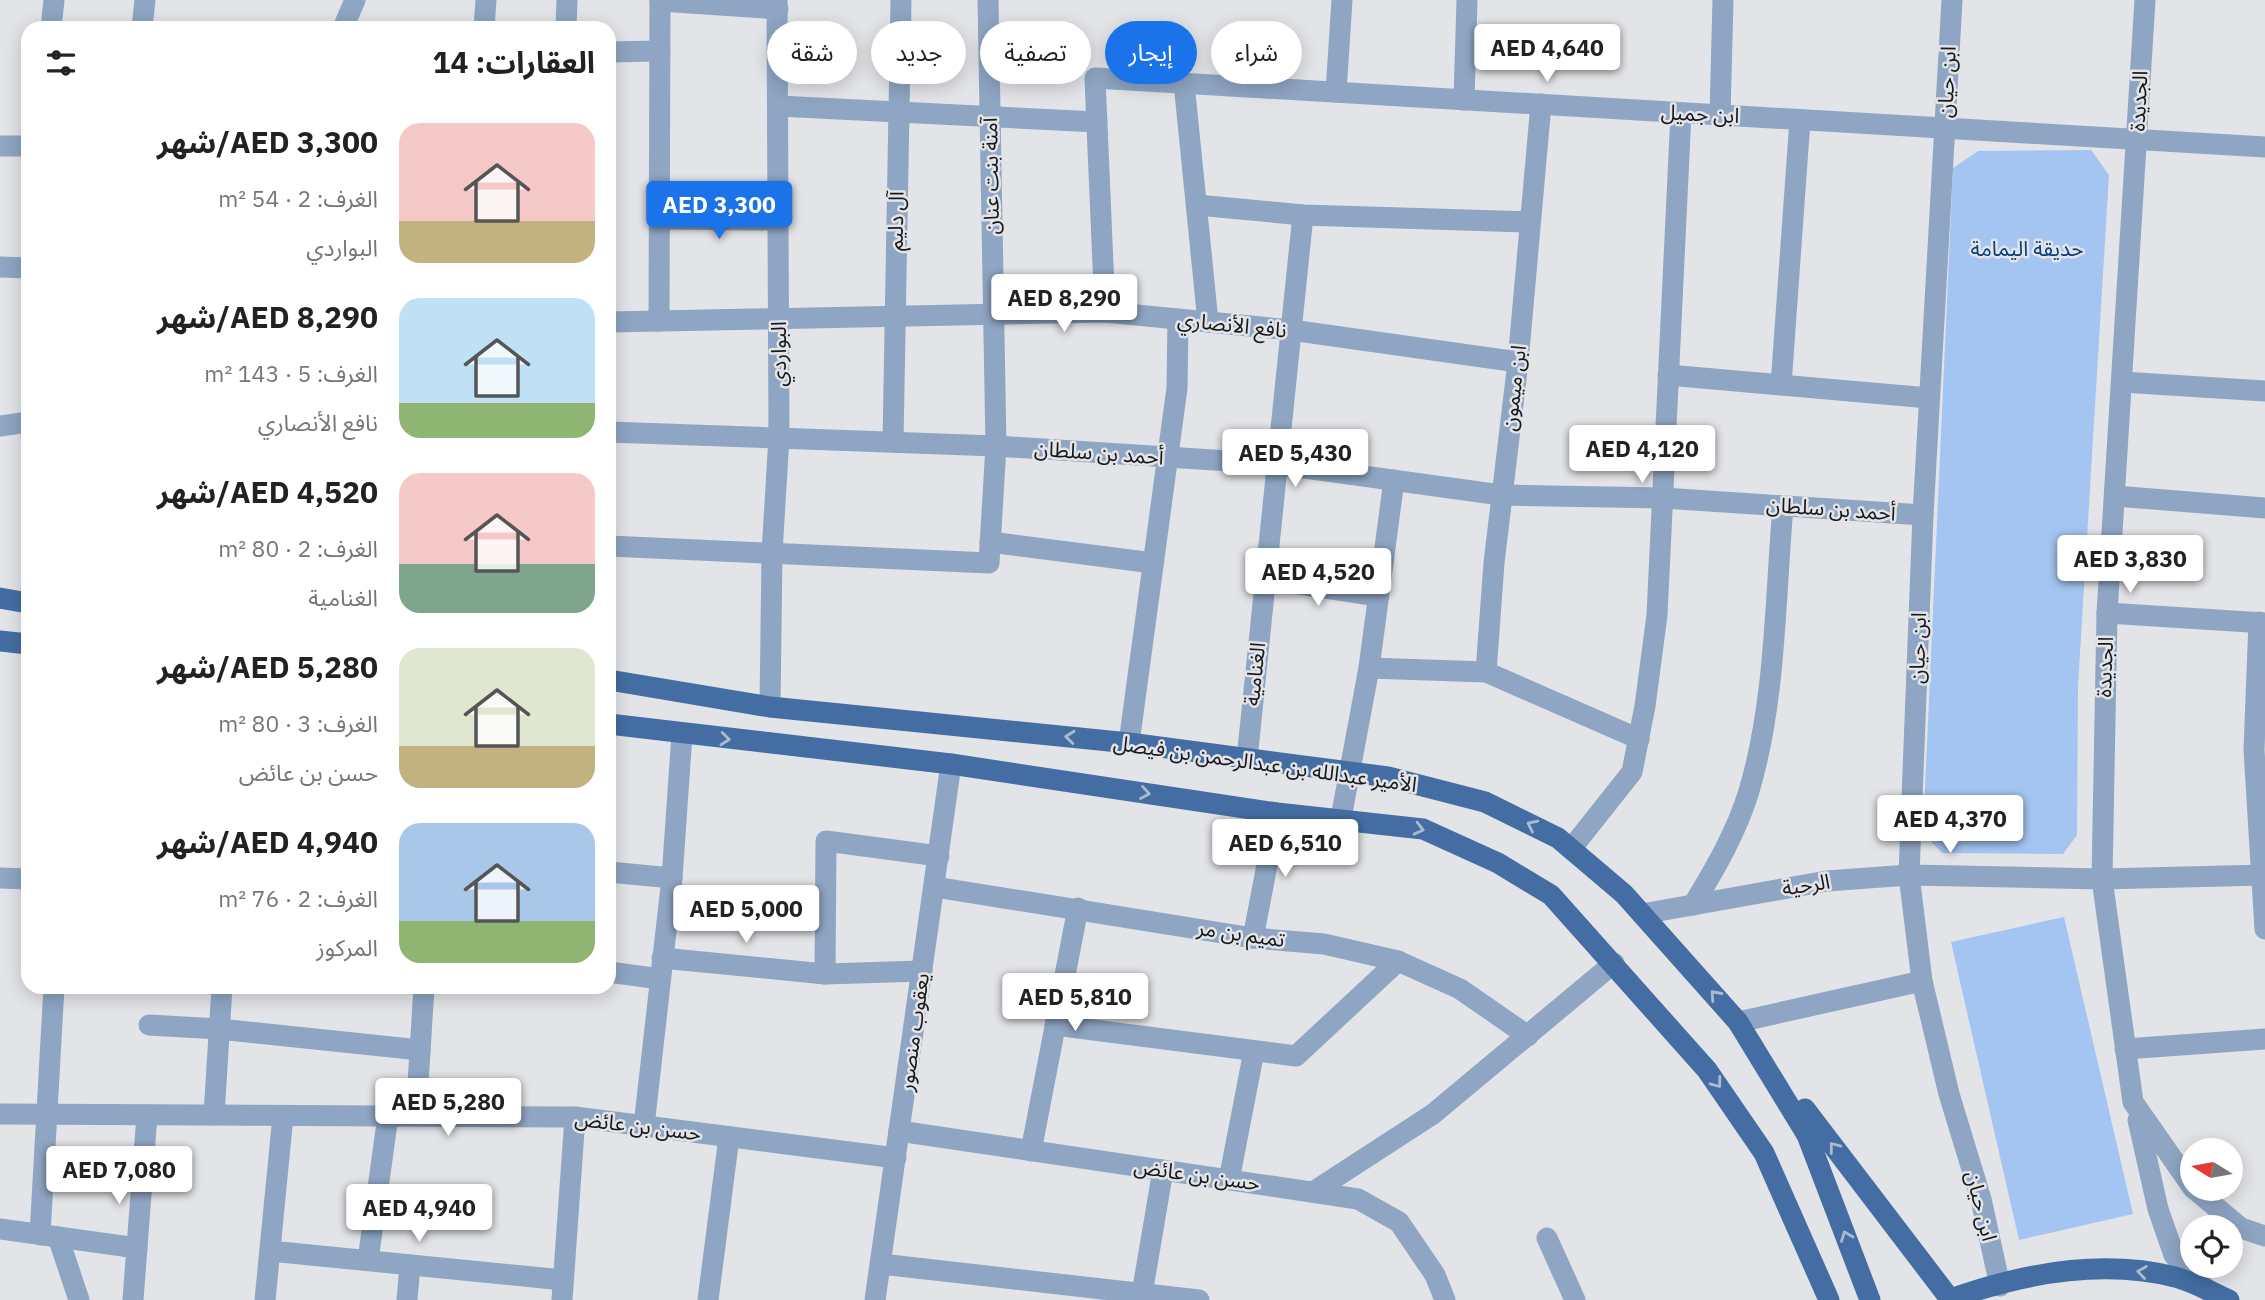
<!DOCTYPE html>
<html lang="ar">
<meta charset="utf-8">
<style>
:root{--surface:#fff;--page:#f2f2f2;--text:#222;--muted:#767676;--accent:#1a73e8}
body{margin:0;font-family:"IBM Plex Sans","Noto Sans Arabic",sans-serif;background:var(--page);color:var(--text);direction:rtl;height:100vh;display:flex;flex-direction:column;font-size:26px;white-space:nowrap}
*{box-sizing:border-box;margin:0}
p{font-size:23px;color:var(--muted)}
.icon{flex:none;width:38px;height:38px;fill:none;stroke:currentColor;stroke-width:2;stroke-linecap:round;stroke-linejoin:round}
.map{position:relative;flex:1;overflow:hidden;direction:ltr}
.panel{position:absolute;left:21px;top:21px;width:595px;height:973px;display:flex;flex-direction:column;background:var(--surface);border-radius:21px;box-shadow:0 4px 18px #0003;direction:rtl}
.panel>*{flex:none}
.guide{position:absolute;left:637px;top:21px;width:665px;height:63px;direction:rtl;display:flex;gap:14px}
.needle{width:46px;rotate:281deg}
.buttons{position:absolute;left:2180px;top:1138px;display:grid;gap:14px}
.buttons a{display:grid;place-items:center;width:63px;height:63px;border-radius:50%;background:var(--surface);box-shadow:0 4px 18px #0003;font-size:35px}
.price{position:absolute;translate:-50% -60px;padding:0 16px;border-radius:7px;background:#fff;color:#222;font-size:23px;line-height:46px;filter:drop-shadow(0 2px 4px #0008)}
.price::after{content:'';position:absolute;left:50%;top:42px;width:21px;height:16px;margin-left:-10px;background:inherit;clip-path:polygon(0 0,100% 0,50% 100%)}
.price.active{background:var(--accent);color:#fff}
ul{padding:0;list-style:none}
li{display:flex;align-items:center;gap:21px;height:175px;padding:0 21px}
li span{display:grid;place-items:center;flex:none;width:196px;height:140px;border-radius:21px;color:#555}
li>.icon{margin-inline-start:auto}
span .icon{width:84px;height:84px;fill:#fffc;stroke-width:1}
li b{font-size:30px}
h2{display:flex;justify-content:space-between;align-items:center;height:84px;padding:0 21px;font-size:30px}
.pill{padding:0 24px;border-radius:32px;background:var(--surface);box-shadow:0 4px 18px #0003;font-size:24px;line-height:63px}
.pill.active{background:var(--accent);color:#fff}
.map>svg:first-child{display:block}
</style>
<div class="map">
<svg width="2265" height="1300" viewBox="0 0 2265 1300">
<rect width="100%" height="100%" fill="#e2e4e7"/>
<!-- green -->
<g fill="#a4c5f1">
<path d="M2091,150L2109,175L2078,686L2077,835L2063,854L1942,853L1923,833L1953,168L1978,151Z"/>
<path d="M2064,917L2133,1214L2019,1240L1951,942Z"/>
</g>
<g fill="none" stroke-linecap="round" stroke-linejoin="round">
<!-- minor -->
<g stroke="#8ea5c3" stroke-width="21">
<path d="M1952,0L1923,515L1909,875L1922,981L1949,1094L1981,1199L2000,1286"/>
<path d="M2145,0L2107,613L2102,879L2133,1102L2193,1188"/>
<path d="M660,1L778,9"/>
<path d="M51,28L54,0"/>
<path d="M142,28L145,0"/>
<path d="M343,28L355,0"/>
<path d="M484,28L486,0"/>
<path d="M566,28L567,0"/>
<path d="M609,52L660,51"/>
<path d="M1184,83L1208,322"/>
<path d="M1336,92L1342,0"/>
<path d="M1464,100L1467,0"/>
<path d="M778,106L1097,122"/>
<path d="M1720,115L1723,0"/>
<path d="M0,146H28"/>
<path d="M1197,205L1303,215L1530,222"/>
<path d="M659,219L778,220"/>
<path d="M0,267L28,268"/>
<path d="M1105,312L1095,78L2265,147"/>
<path d="M659,321L660,0"/>
<path d="M609,322L1105,312L1291,330L1518,362"/>
<path d="M1668,375L1929,398"/>
<path d="M2122,382L2265,391"/>
<path d="M1781,385L1800,120"/>
<path d="M0,426L28,422"/>
<path d="M609,432L996,446L1276,464L1501,495L1663,498L1923,515"/>
<path d="M893,442L901,0"/>
<path d="M2115,496L2265,508"/>
<path d="M990,542L1153,563"/>
<path d="M609,546L989,563L996,446L988,0"/>
<path d="M1265,579L1378,596"/>
<path d="M2107,613L2265,623"/>
<path d="M2259,622L2254,750L2265,929"/>
<path d="M1369,668L1486,672L1639,739"/>
<path d="M1486,672L1494,563L1518,362L1541,104"/>
<path d="M770,707L772,553L779,437L777,0"/>
<path d="M1129,743L1177,388L1178,320"/>
<path d="M1247,759L1303,215"/>
<path d="M1341,818L1369,668L1394,480"/>
<path d="M1571,849L1632,772L1645,706L1657,615L1681,113"/>
<path d="M609,872L672,878"/>
<path d="M0,878L28,879"/>
<path d="M935,887L1253,938L1324,944L1398,961L1460,989L1528,1036"/>
<path d="M1693,905C1715,869 1737,831 1749,791C1776,700 1775,599 1783,506"/>
<path d="M1642,914L1827,881L1909,875L2102,879L2265,875"/>
<path d="M1253,938L1277,813"/>
<path d="M662,958L825,974"/>
<path d="M922,971L825,974L826,841L939,856"/>
<path d="M609,972L660,979"/>
<path d="M1738,1022L1922,981"/>
<path d="M149,1025L219,1029L420,1050"/>
<path d="M1055,1025L1296,1056L1398,961"/>
<path d="M2125,1049L2265,1039"/>
<path d="M0,1114L575,1117L896,1158"/>
<path d="M214,1115L222,987"/>
<path d="M416,1116L424,987"/>
<path d="M2138,1120L2158,1209L2174,1255L2207,1290"/>
<path d="M644,1126L672,878L682,734"/>
<path d="M899,1131L1358,1199L1399,1222L1435,1275L1445,1300"/>
<path d="M1031,1151L1078,908"/>
<path d="M1229,1180L1254,1051"/>
<path d="M2193,1188L2241,1228L2265,1236"/>
<path d="M1313,1192L1433,1114L1614,963"/>
<path d="M0,1229L137,1248"/>
<path d="M40,1235L54,987"/>
<path d="M58,1237L79,1300"/>
<path d="M1547,1238L1575,1300"/>
<path d="M270,1251L563,1280"/>
<path d="M368,1260L388,1116"/>
<path d="M881,1264L1199,1300"/>
<path d="M1142,1294L1163,1170"/>
<path d="M133,1300L147,1115"/>
<path d="M265,1300L283,1116"/>
<path d="M407,1300L410,1265"/>
<path d="M562,1300L575,1117"/>
<path d="M708,1300L729,1137"/>
<path d="M875,1300L951,764"/>
</g>
<!-- major -->
<g stroke="#446ea3" stroke-width="21">
<path d="M0,598L28,603"/>
<path d="M0,641L28,644"/>
<path d="M609,680L770,707L1129,743L1388,777L1485,802L1558,838L1624,894L1738,1022L1807,1135L1870,1300"/>
<path d="M609,724L951,764L1277,813L1423,829L1498,863L1551,895L1707,1070L1764,1153L1829,1300"/>
<path d="M1805,1109L1950,1299"/>
<path d="M1948,1300C2020,1274 2099,1258 2175,1277C2193,1282 2212,1292 2229,1300"/>
</g>
</g>
<!-- one-way arrows -->
<defs><path id="oneway-chevron" d="M-2-3.5L2.5 0L-2 3.5" fill="none" stroke-width="1.6" stroke-linecap="round" stroke-linejoin="round" transform="scale(1.75)"/></defs>
<g stroke="#abbbcf">
<use href="#oneway-chevron" transform="translate(1070 737) rotate(-174)"/>
<use href="#oneway-chevron" transform="translate(725 739) rotate(6)"/>
<use href="#oneway-chevron" transform="translate(1145 793) rotate(9)"/>
<use href="#oneway-chevron" transform="translate(1532 825) rotate(-154)"/>
<use href="#oneway-chevron" transform="translate(1419 829) rotate(14)"/>
<use href="#oneway-chevron" transform="translate(1715 995) rotate(-132)"/>
<use href="#oneway-chevron" transform="translate(1717 1083) rotate(53)"/>
<use href="#oneway-chevron" transform="translate(1834 1147) rotate(-127)"/>
<use href="#oneway-chevron" transform="translate(1846 1236) rotate(-111)"/>
<use href="#oneway-chevron" transform="translate(2142 1272) rotate(-172)"/>
</g>
<g text-anchor="middle" stroke-width="5" stroke-linejoin="round" paint-order="stroke">
<!-- street labels -->
<g font-size="21" fill="#18191a" stroke="#e2e4e7">
<text transform="translate(1947 82) rotate(-87)" y="7">ابن حيان</text>
<text transform="translate(2139 101) rotate(-87)" y="7">الجديدة</text>
<text transform="translate(1700 114) rotate(3)" y="7">ابن جميل</text>
<text transform="translate(991 176) rotate(-91)" y="7">آمنة بنت عنان</text>
<text transform="translate(896 221) rotate(-89)" y="7">آل دليم</text>
<text transform="translate(1232 325) rotate(6)" y="7">نافع الأنصاري</text>
<text transform="translate(779 354) rotate(-90)" y="7">البواردي</text>
<text transform="translate(1514 388) rotate(-83)" y="7">ابن ميمون</text>
<text transform="translate(1099 453) rotate(4)" y="7">أحمد بن سلطان</text>
<text transform="translate(1831 509) rotate(4)" y="7">أحمد بن سلطان</text>
<text transform="translate(1918 648) rotate(-88)" y="7">ابن حيان</text>
<text transform="translate(2105 667) rotate(-88)" y="7">الجديدة</text>
<text transform="translate(1255 674) rotate(-84)" y="7">الغنامية</text>
<text transform="translate(1265 764) rotate(8)" y="7">الأمير عبدالله بن عبدالرحمن بن فيصل</text>
<text transform="translate(1806 885) rotate(-9)" y="7">الرحية</text>
<text transform="translate(1241 934) rotate(8)" y="7">تميم بن مر</text>
<text transform="translate(914 1032) rotate(-82)" y="7">يعقوب منصور</text>
<text transform="translate(638 1126) rotate(7)" y="7">حسن بن عائض</text>
<text transform="translate(1197 1175) rotate(8)" y="7">حسن بن عائض</text>
<text transform="translate(1981 1206) rotate(76)" y="7">ابن حيان</text>
</g>
<!-- park labels -->
<g font-size="21" fill="#083e7a" stroke="#e2e4e7">
<text x="2027" y="256">حديقة اليمامة</text>
</g>
</g>
</svg>
<div class="buttons">
<a><svg class="needle" viewBox="-14 -14 28 28"><path d="M0-13l5 13h-10z" fill="#e53935"/><path d="M0 13l5-13h-10z" fill="#767676"/></svg></a>
<a><svg class="icon" aria-label="locate" viewBox="0 0 24 24"><circle cx="12" cy="12" r="6"/><path d="M12 2v4M12 18v4M2 12h4M18 12h4"/></svg></a>
</div>
<b class="price" style="left:1547px;top:84px">AED 4,640</b>
<b class="price active" style="left:719px;top:241px">AED 3,300</b>
<b class="price" style="left:1064px;top:334px">AED 8,290</b>
<b class="price" style="left:1642px;top:485px">AED 4,120</b>
<b class="price" style="left:1295px;top:489px">AED 5,430</b>
<b class="price" style="left:2130px;top:595px">AED 3,830</b>
<b class="price" style="left:1318px;top:608px">AED 4,520</b>
<b class="price" style="left:1950px;top:855px">AED 4,370</b>
<b class="price" style="left:1285px;top:879px">AED 6,510</b>
<b class="price" style="left:746px;top:945px">AED 5,000</b>
<b class="price" style="left:1075px;top:1033px">AED 5,810</b>
<b class="price" style="left:448px;top:1138px">AED 5,280</b>
<b class="price" style="left:119px;top:1206px">AED 7,080</b>
<b class="price" style="left:419px;top:1244px">AED 4,940</b>
<div class="guide">
<a class="pill">شراء</a>
<a class="pill active">إيجار</a>
<a class="pill">تصفية</a>
<a class="pill">جديد</a>
<a class="pill">شقة</a>
</div>
<section class="panel">
<h2>العقارات: 14<svg class="icon" aria-label="filters" viewBox="0 0 24 24"><path d="M4 7h16M4 17h16"/><circle cx="9" cy="7" r="2"/><circle cx="15" cy="17" r="2"/></svg></h2>
<ul>
<li><span style="background:linear-gradient(#f6c9c9 70%,#c2b280 0)"><svg class="icon" aria-label="home" viewBox="0 0 24 24"><path d="M3 11l9-7 9 7M6 9v11h12V9"/></svg></span><div><b>AED 3,300/شهر</b><p>الغرف: 2 · 54 m²</p><p>البواردي</p></div></li>
<li><span style="background:linear-gradient(#bfe0f5 75%,#8fb573 0)"><svg class="icon" aria-label="home" viewBox="0 0 24 24"><path d="M3 11l9-7 9 7M6 9v11h12V9"/></svg></span><div><b>AED 8,290/شهر</b><p>الغرف: 5 · 143 m²</p><p>نافع الأنصاري</p></div></li>
<li><span style="background:linear-gradient(#f6c9c9 65%,#7fa58c 0)"><svg class="icon" aria-label="home" viewBox="0 0 24 24"><path d="M3 11l9-7 9 7M6 9v11h12V9"/></svg></span><div><b>AED 4,520/شهر</b><p>الغرف: 2 · 80 m²</p><p>الغنامية</p></div></li>
<li><span style="background:linear-gradient(#dfe7d0 70%,#c2b280 0)"><svg class="icon" aria-label="home" viewBox="0 0 24 24"><path d="M3 11l9-7 9 7M6 9v11h12V9"/></svg></span><div><b>AED 5,280/شهر</b><p>الغرف: 3 · 80 m²</p><p>حسن بن عائض</p></div></li>
<li><span style="background:linear-gradient(#a9c7e8 70%,#8fb573 0)"><svg class="icon" aria-label="home" viewBox="0 0 24 24"><path d="M3 11l9-7 9 7M6 9v11h12V9"/></svg></span><div><b>AED 4,940/شهر</b><p>الغرف: 2 · 76 m²</p><p>المركوز</p></div></li>
</ul>
</section>
</div>
